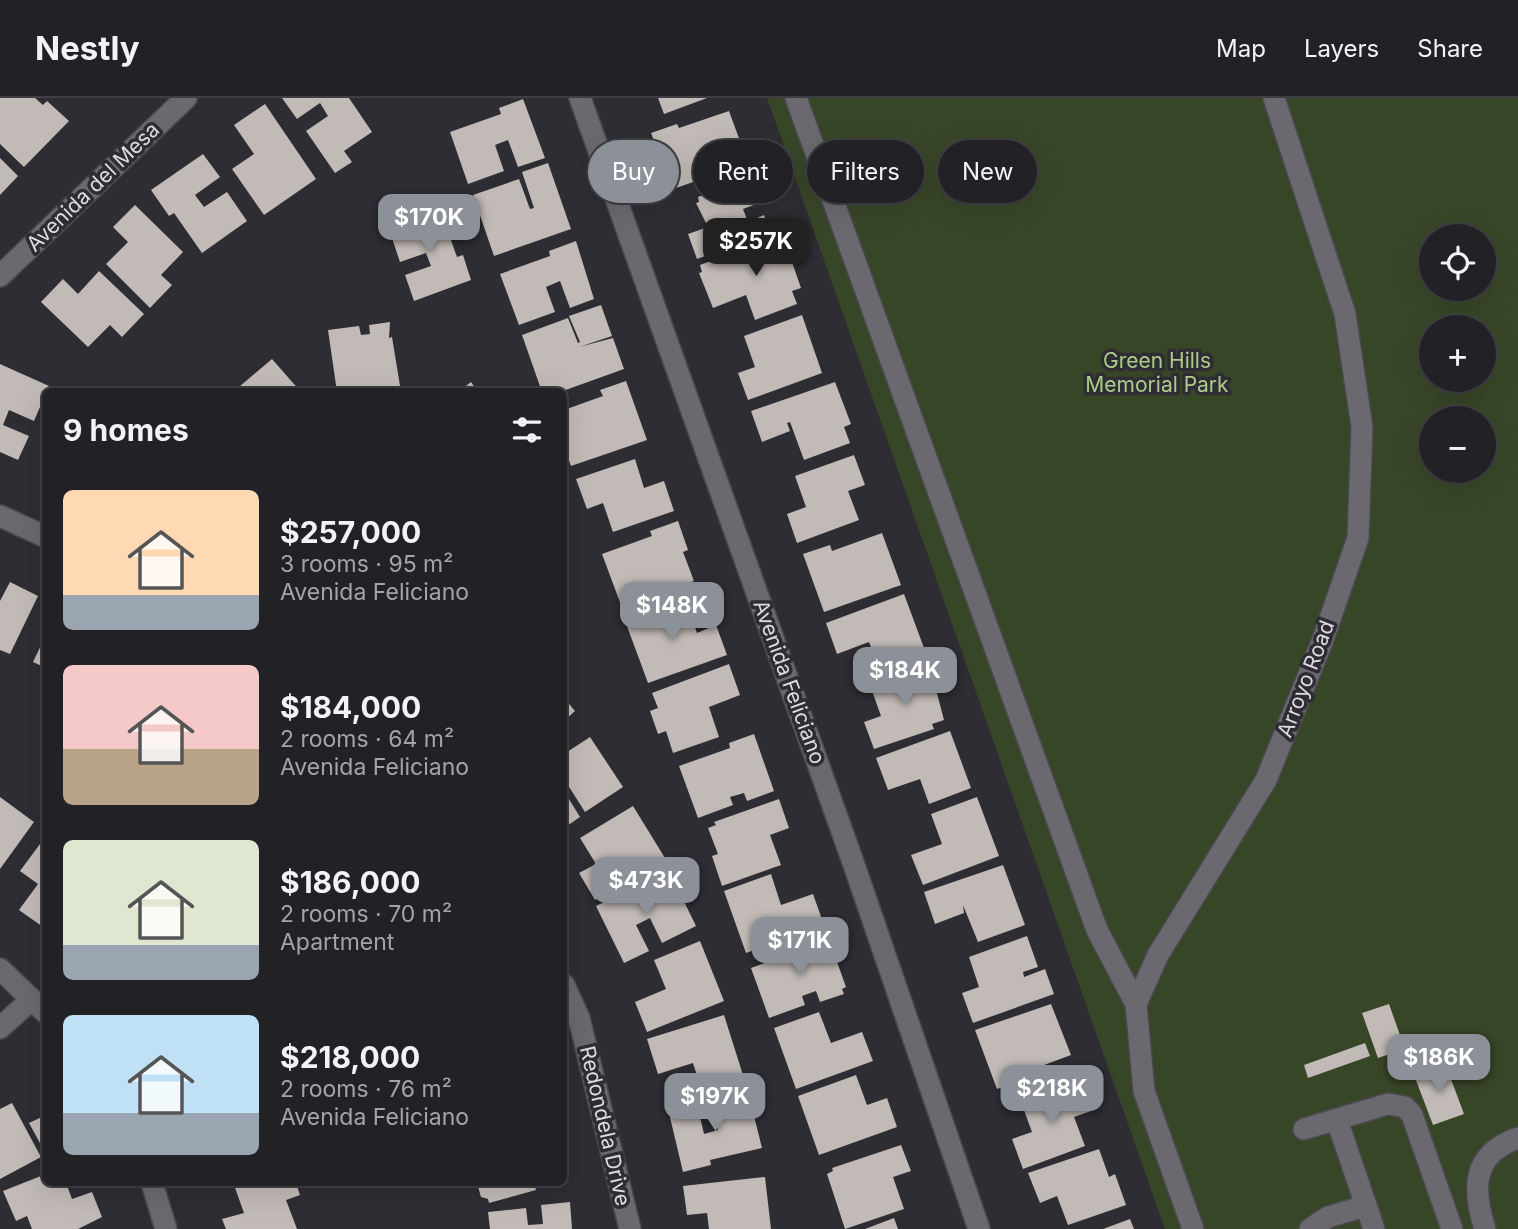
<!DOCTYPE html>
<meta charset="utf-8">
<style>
:root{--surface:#222226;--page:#2e2f32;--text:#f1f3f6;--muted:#a2a4a7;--line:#3f3f43;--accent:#8c9099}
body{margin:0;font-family:Inter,sans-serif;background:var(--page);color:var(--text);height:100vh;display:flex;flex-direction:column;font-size:26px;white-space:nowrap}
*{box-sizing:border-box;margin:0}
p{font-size:23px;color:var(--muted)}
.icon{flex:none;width:38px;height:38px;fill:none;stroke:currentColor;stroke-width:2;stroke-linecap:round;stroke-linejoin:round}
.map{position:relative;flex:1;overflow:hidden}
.side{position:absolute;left:42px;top:290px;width:525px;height:798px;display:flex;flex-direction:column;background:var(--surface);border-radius:10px;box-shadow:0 7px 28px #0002,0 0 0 2px var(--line)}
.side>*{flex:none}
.banner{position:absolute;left:588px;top:42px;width:665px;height:63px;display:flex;gap:14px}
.buttons{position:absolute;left:1419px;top:126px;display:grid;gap:14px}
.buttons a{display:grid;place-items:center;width:77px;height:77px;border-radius:50%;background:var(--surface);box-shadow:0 7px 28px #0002,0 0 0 2px var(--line);font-size:35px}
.price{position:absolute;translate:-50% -60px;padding:0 16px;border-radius:14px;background:var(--accent);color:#fff;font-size:23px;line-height:46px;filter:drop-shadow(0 2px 4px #0008)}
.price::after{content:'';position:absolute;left:50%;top:42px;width:21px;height:16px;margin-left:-10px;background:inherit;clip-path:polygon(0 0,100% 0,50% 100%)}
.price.selected{background:#222;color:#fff}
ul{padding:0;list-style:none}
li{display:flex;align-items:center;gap:21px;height:175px;padding:0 21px}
li span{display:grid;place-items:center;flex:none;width:196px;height:140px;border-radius:10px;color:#555}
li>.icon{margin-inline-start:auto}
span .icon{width:84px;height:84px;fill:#fffc;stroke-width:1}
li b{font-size:30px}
h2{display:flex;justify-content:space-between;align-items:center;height:84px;padding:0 21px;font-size:30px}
.tag{padding:0 24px;border-radius:32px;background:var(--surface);box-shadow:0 7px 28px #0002,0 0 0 2px var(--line);font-size:24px;line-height:63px}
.tag.selected{background:var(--accent);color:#fff}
header{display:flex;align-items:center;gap:42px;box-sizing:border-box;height:98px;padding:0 35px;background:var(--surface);border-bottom:2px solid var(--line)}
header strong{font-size:33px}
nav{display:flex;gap:38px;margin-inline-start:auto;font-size:24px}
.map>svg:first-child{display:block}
</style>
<header>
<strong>Nestly</strong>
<nav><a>Map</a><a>Layers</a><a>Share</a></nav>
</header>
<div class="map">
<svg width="1518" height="1131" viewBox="0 0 1518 1131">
<rect width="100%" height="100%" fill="#2e2d33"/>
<!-- green -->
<path fill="#384628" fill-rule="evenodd" d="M767,0H1518V1131H1165ZM1432,138H1484V191H1432ZM1432,229H1484V282H1432ZM1432,320H1484V373H1432Z"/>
<!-- building -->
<g fill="#c1bab6">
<path d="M0,0H35L43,7L47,3L69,23L24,69L0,46Z"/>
<path d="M282,0H349L372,34L344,53L352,64L335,75L306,33L328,18L320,5L297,21Z"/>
<path d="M658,0H707L664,16Z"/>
<path d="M523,1L545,60L518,69L508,42L495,47L504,73L468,86L450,34L501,16L499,10Z"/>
<path d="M265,6L316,81L264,117L232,71L254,56L234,27Z"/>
<path d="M729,13L748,65L673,91L651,35L677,26L679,30Z"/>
<path d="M203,56L220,79L195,97L204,109L227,94L247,123L202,155L174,115L169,118L151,92Z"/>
<path d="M0,60L18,78L0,97Z"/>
<path d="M548,65L571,131L494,158L473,97L519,81L530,111L534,110L522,74Z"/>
<path d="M750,80L759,105L743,111L748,124L764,117L770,134L697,161L688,136L708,129L696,105L699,104L698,99Z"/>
<path d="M135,107L183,154L161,177L172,187L150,210L106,166L128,144L113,129Z"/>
<path d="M439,109L457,159L463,157L471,182L414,203L405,177L431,168L426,155L400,164L388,128Z"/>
<path d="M793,135L802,160L792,164L801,190L792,193L797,206L755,222L746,197L713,210L699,175L702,174L700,167L727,157L730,165L764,152L762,146Z"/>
<path d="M576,143L594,201L570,210L560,183L546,189L555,214L519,227L500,176L550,158L549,153Z"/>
<path d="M99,173L144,216L122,239L110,227L88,249L41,204L63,181L78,196Z"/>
<path d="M601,207L612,238L579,249L613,240L624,271L560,294H542L522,237L568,220L578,245L580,244L569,218Z"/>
<path d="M802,217L822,275L748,302L738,275L755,269L744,238Z"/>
<path d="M390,224L389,240L392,239L401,294H337L328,232L359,228L361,237L370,236L369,227Z"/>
<path d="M272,261L301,294H233Z"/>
<path d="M0,266L49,288L34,323L9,312L3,327L29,338L18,362L0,354Z"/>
<path d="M626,283L647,342L571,368L564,348V312L603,298L600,292Z"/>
<path d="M471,284L478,294H458Z"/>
<path d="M835,284L851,326L844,329L850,345L804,362L790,324L787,325L790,333L762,344L751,313Z"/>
<path d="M854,357L865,387L848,393L859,422L797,445L787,416L806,409L795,378Z"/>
<path d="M635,361L644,390L664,383L674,413L613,434L603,405L587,411L576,381Z"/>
<path d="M678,423L688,452L683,454L694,483L621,507L602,456L652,438L650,433Z"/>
<path d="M882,435L901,487L824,514L803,456L830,447L832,453Z"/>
<path d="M10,484L38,498L10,556L0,552V503Z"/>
<path d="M904,496L927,558L881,575L869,544L837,556L826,525Z"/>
<path d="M686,505L697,535L716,527L727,557L648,585L624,520L641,514L643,520Z"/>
<path d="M46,537V570L33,564Z"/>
<path d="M929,565L944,622L932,626L934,631L874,651L864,624L881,618L870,587Z"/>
<path d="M729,566L740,597L709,609L719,639L673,655L666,633L658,636L650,613L658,610L652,595Z"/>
<path d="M564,600L575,613L564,623Z"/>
<path d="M950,633L971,690L929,706L920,681L888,692L876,660Z"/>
<path d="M754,636L774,693L747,703L744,695L730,699L733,707L698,720L679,668L730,650L729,645Z"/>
<path d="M590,639L623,689L585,714L564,681V656Z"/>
<path d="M564,693L580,719L564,730Z"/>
<path d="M0,699L34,724L0,771Z"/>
<path d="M977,699L999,758L923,787L911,757L942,746L931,716Z"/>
<path d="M779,701L789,730L770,737L781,767L722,788L712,758L718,756L708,730L716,727L714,724Z"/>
<path d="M633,708L665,760L595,802L579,775L596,766L580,740Z"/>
<path d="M40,746L46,750V831L19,812L38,786L20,773Z"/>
<path d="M1003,767L1025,827L978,844L963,807L964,815L935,826L924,794Z"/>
<path d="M771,776L781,807L813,796L824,827L746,855L724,793Z"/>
<path d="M662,777L665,782L672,779L696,828L662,845L650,820L636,827L649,853L624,865L596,808L621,796L624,802L649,790L646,785Z"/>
<path d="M827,836L846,889L842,891L844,896L820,904L816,893L802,898L805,907L769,920L751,870L787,857L801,850L799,846Z"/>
<path d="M1027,838L1038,869L1023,874L1024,879L1045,871L1054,896L973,925L962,895L979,889L969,859Z"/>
<path d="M700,843L724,903L647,934L635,904L666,891L654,862Z"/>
<path d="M1051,906L1071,957L1020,976L1022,982L997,991L975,932Z"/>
<path d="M1389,906L1405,951L1378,960L1362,915Z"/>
<path d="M819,914L831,945L862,934L873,963L796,991L774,930Z"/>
<path d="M724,917L743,977L701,990L693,965L658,976L647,941Z"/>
<path d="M1365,945L1370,958L1308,980L1304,967Z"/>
<path d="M1445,965L1464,1016L1433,1027L1414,977Z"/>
<path d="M856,977L867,1007L887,1000L897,1029L819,1057L798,998Z"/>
<path d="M1080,982L1091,1013L1074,1019L1085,1048L1023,1071L1012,1041L1032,1034L1021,1004Z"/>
<path d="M749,998L762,1050L710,1062L711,1067L683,1074L669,1015L697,1006L704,1036L718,1032L712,1006Z"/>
<path d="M12,1005L41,1059L0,1081V1011Z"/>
<path d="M46,1017V1056L29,1025Z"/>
<path d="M901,1047L911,1073L893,1079L904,1111L845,1131L827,1076L833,1073L832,1070Z"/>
<path d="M1099,1051L1109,1079L1115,1076L1126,1107L1068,1127L1057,1098L1040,1105L1028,1075Z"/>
<path d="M46,1076V1085H66L72,1101L92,1094L102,1119L78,1131H32L27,1118L16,1123L3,1093Z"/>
<path d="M765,1079L771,1131H709L707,1115L687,1117L683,1088Z"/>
<path d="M240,1085H296L300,1097L286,1102L297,1131H226L222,1121L244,1115L234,1087Z"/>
<path d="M477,1085H534L536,1092L489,1105L488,1101L481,1099Z"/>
<path d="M570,1104L572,1131H490L488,1114L526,1110L528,1127L543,1126L541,1107Z"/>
<path d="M894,1120L898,1131H865Z"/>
<path d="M1130,1121L1134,1131H1103Z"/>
</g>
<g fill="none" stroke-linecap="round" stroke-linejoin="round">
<!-- minor casing -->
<g stroke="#49494d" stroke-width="24">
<g id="minor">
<path d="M580,0L853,764L979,1131"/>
<path d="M796,0L1097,832L1136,906"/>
<path d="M0,178L186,0"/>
<path d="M0,418L46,439"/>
<path d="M0,871L46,915"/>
<path d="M564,887L579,920L630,1131"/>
<path d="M0,930L32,901"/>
<path d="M1337,1022L1374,1131"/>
<path d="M1304,1031L1388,1006L1405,1009L1412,1017L1452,1131"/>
<path d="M152,1085L166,1131"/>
<path d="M1193,1131L1144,993L1136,906L1158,857L1266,682L1322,544L1358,440L1362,329L1345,216L1274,0"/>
<path d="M1310,1131L1328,1119L1365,1108"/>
<path d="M1485,1131C1472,1090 1472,1056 1518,1040"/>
</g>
</g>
<!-- minor -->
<use href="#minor" stroke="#69696f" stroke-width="21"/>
</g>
<g text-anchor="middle" stroke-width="7" stroke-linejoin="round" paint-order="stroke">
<!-- street labels -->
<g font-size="21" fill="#dcdce0" stroke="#2e2d33">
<text transform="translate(93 89) rotate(-44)" y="7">Avenida del Mesa</text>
<text transform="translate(1306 581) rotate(-69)" y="7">Arroyo Road</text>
<text transform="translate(789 584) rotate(70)" y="7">Avenida Feliciano</text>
<text transform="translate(605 1028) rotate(77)" y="7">Redondela Drive</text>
</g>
<!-- park labels -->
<g font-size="21" fill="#accb8b" stroke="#2e2d33">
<text x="1157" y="270">Green Hills<tspan x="1157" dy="24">Memorial Park</tspan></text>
</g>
</g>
</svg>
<div class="buttons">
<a><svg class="icon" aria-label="locate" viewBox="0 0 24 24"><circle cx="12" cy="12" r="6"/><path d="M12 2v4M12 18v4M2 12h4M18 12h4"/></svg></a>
<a>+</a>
<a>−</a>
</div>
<b class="price" style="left:429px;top:156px">$170K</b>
<b class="price selected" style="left:756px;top:180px">$257K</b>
<b class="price" style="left:672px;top:544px">$148K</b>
<b class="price" style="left:905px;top:609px">$184K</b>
<b class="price" style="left:646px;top:819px">$473K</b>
<b class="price" style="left:800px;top:879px">$171K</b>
<b class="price" style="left:1439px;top:996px">$186K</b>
<b class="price" style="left:1052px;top:1027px">$218K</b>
<b class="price" style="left:715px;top:1035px">$197K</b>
<div class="banner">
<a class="tag selected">Buy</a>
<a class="tag">Rent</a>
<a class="tag">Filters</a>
<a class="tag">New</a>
</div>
<section class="side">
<h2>9 homes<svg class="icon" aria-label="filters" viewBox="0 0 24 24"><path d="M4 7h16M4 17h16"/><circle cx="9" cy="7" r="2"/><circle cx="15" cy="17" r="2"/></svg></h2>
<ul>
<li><span style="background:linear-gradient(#ffd9b3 75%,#9aa5b1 0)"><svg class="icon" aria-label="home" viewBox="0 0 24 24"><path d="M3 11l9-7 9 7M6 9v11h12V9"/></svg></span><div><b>$257,000</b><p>3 rooms · 95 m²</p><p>Avenida Feliciano</p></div></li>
<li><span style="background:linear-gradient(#f6c9c9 60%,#b9a48a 0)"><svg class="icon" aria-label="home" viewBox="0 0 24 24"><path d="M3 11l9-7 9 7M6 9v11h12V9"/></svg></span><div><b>$184,000</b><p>2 rooms · 64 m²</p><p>Avenida Feliciano</p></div></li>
<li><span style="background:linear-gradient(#dfe7d0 75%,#9aa5b1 0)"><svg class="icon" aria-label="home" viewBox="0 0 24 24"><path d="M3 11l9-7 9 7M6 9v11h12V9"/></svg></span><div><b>$186,000</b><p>2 rooms · 70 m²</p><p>Apartment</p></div></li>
<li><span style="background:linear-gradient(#bfe0f5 70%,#9aa5b1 0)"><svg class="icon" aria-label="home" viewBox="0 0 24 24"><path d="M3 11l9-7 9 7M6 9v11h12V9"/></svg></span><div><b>$218,000</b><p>2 rooms · 76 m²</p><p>Avenida Feliciano</p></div></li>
</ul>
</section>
</div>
